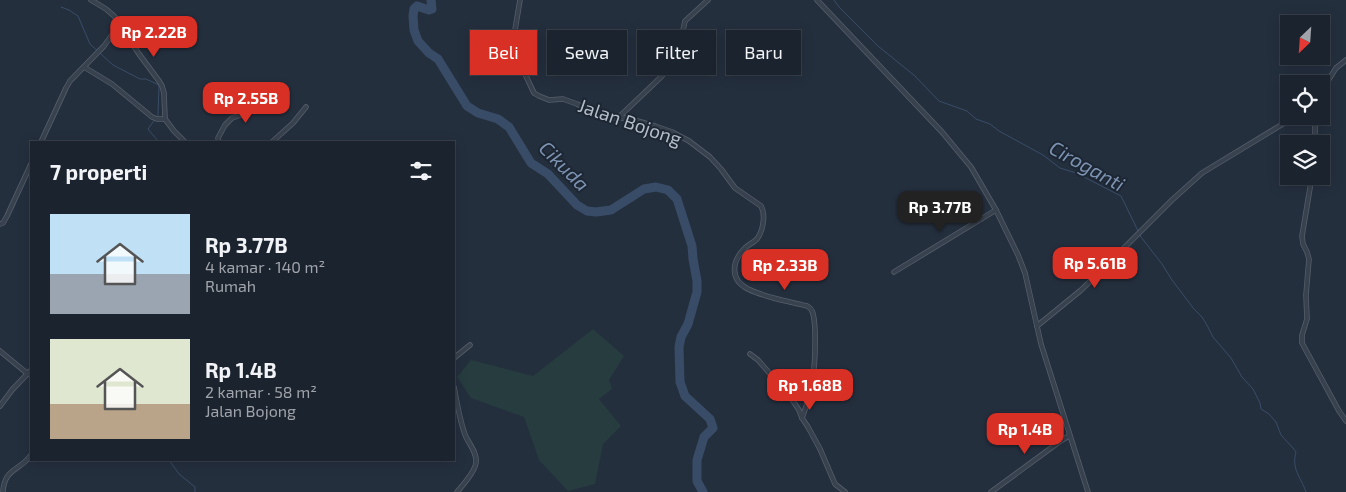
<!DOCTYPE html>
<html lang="id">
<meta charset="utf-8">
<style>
:root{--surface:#1b232e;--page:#282f3a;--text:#f1f3f6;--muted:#a0a4aa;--line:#39404a;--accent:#d93025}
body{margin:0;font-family:"Exo 2",sans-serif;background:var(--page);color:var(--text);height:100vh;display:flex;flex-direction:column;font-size:19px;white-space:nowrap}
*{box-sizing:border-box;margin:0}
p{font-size:16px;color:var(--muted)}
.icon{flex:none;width:28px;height:28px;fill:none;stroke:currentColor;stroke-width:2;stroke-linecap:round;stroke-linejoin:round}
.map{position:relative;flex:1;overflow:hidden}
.panel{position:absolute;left:30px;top:141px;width:425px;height:320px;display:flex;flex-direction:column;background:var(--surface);border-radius:0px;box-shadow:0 2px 12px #0003,0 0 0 1px var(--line)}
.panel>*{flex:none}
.hud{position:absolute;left:470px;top:30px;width:475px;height:45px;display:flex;gap:10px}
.needle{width:32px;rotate:205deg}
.fabs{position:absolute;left:1280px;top:15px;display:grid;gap:10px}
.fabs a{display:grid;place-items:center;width:50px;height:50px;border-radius:0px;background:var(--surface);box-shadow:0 2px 12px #0003,0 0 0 1px var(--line);font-size:25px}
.price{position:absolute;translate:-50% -42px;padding:0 11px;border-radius:10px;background:var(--accent);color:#fff;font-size:16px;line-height:32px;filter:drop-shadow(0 1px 2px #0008)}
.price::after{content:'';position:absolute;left:50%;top:30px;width:15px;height:11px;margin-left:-8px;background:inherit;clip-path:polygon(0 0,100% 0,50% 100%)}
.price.active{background:#222;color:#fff}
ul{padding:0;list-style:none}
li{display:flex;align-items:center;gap:15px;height:125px;padding:0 20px}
li span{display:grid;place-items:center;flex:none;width:140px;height:100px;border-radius:0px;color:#555}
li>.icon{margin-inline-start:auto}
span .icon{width:60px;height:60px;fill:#fffc;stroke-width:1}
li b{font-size:21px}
h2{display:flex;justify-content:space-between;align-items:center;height:60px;padding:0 20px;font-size:21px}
.tag{padding:0 18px;border-radius:0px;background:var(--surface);box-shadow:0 2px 12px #0003,0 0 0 1px var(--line);font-size:18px;line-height:45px}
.tag.active{background:var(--accent);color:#fff}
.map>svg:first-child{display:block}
</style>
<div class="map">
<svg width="1346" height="492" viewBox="0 0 1346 492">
<rect width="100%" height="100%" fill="#242f3e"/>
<!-- green -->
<path fill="#263c3f" d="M593,329L624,356L609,380L612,389L599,399L621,426L603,444L595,484L568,491L539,460L524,417L471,398L457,377L471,360L533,376Z"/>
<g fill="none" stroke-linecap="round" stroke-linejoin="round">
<!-- stream -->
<g stroke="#394c67" stroke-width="1">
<path d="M834,0L839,7L878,46L915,76L939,101L967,111L976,119L990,124L999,131L1043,155L1060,168L1076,173L1121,196L1141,237L1162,264L1172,280L1194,309L1202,317L1208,327L1213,337L1231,358L1242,377L1253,389L1260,403L1261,409L1269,414L1276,422L1281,435L1293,448L1296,452C1291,469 1301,477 1306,492"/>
<path d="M61,7L69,10L78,16L90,44L113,65L140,79H146L159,85L158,115L148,129L159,142"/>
<path d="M169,460L179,474L195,487V492"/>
</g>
<!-- river -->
<path stroke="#394c67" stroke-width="9" d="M431,0L432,9L429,10L417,6L414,9L413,16L414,30L418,41L429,53L438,59L467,106L478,113L498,119L509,127L531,163L548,174L577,205L587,211L596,212L611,210L644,189L656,187L668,190L677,199L692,246L693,259L697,281V292L688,324L681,337L679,347L680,382L685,396L710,419L713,428L704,437L697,460V481L703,492"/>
<!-- minor casing -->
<g stroke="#565f6c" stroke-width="5.5">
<g id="minor">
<path d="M91,0L106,9L114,16L139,54L159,81L162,86L164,93L165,119L174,131L185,142"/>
<path d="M520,0L515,30L521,57L526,76L534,93L539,96L549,100L563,99L577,104L599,115L609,118H627L655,126L672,132L689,141L710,157L721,169L735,188L761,206C766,215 763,231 757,239C753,243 748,245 745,248C731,262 730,280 748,289C766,298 788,301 807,306C810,308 811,308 812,311C817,322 815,364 813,377C811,391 807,405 802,418"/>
<path d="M817,0L942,132L971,167L996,210L1018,255L1025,273L1041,344L1088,492"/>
<path d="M84,67L112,84L152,117L157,119H165"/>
<path d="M1321,92L1336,68L1346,60"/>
<path d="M619,117L661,77L671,65L680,44L685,21L708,0"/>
<path d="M41,142L66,88L70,81L104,46L120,24"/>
<path d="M219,142L218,138L225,125L232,118L243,114L240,105"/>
<path d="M272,142L293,123L306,107"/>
<path d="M1315,144V116"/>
<path d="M1312,176L1302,236L1303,244L1307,252L1309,259L1306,295L1307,319L1302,335V343L1339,411L1346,421"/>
<path d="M0,224L3,223L7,216L31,164"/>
<path d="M894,272L996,210"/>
<path d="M1037,326L1080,291L1100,272L1172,200L1202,173L1296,116"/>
<path d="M0,351L28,374"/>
<path d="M750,354L758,360L791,398L799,410L802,418L808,427L820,449L835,484L845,492"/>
<path d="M454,358L470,345"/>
<path d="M454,387C457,402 460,423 466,437C470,445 477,453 476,462C476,471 462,486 457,492"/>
<path d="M0,406L12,390L31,370"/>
<path d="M3,492C4,468 20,471 31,455"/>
<path d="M991,492L1062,440L1069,436"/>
</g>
</g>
<!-- minor -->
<use href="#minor" stroke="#38414e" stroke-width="4"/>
</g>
<g text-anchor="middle" stroke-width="4" stroke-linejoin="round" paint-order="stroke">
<!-- street labels -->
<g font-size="19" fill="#b4bcc9" stroke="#1d2633">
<text transform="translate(630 122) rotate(19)" y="7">Jalan Bojong</text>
</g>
<!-- water labels -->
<g font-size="20" font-style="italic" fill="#7c92b1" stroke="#1d2633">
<text transform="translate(564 166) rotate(45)" y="7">Cikuda</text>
<text transform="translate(1087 166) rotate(29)" y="7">Ciroganti</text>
</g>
</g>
</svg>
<div class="fabs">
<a><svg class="needle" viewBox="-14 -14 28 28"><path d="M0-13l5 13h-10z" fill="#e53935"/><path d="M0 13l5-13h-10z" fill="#a0a4aa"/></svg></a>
<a><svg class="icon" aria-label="locate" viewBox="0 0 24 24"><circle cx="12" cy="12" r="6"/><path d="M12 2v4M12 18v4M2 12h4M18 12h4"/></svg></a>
<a><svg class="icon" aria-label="layers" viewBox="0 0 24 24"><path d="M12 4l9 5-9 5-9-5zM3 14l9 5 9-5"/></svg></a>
</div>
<b class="price" style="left:154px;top:58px">Rp 2.22B</b>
<b class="price" style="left:246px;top:124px">Rp 2.55B</b>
<b class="price active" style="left:940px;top:233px">Rp 3.77B</b>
<b class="price" style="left:1095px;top:289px">Rp 5.61B</b>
<b class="price" style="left:785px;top:291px">Rp 2.33B</b>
<b class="price" style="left:810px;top:411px">Rp 1.68B</b>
<b class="price" style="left:1025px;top:455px">Rp 1.4B</b>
<div class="hud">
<a class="tag active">Beli</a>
<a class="tag">Sewa</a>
<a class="tag">Filter</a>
<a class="tag">Baru</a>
</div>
<section class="panel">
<h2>7 properti<svg class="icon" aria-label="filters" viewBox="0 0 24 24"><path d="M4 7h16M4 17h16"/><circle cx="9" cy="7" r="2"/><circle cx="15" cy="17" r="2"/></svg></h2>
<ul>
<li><span style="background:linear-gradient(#bfe0f5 60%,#9aa5b1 0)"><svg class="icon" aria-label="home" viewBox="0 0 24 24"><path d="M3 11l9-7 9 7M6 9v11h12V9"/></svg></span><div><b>Rp 3.77B</b><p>4 kamar · 140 m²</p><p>Rumah</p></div></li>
<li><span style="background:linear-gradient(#dfe7d0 65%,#b9a48a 0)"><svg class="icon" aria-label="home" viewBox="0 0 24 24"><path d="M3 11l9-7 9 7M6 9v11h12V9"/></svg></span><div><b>Rp 1.4B</b><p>2 kamar · 58 m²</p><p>Jalan Bojong</p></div></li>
</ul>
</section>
</div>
